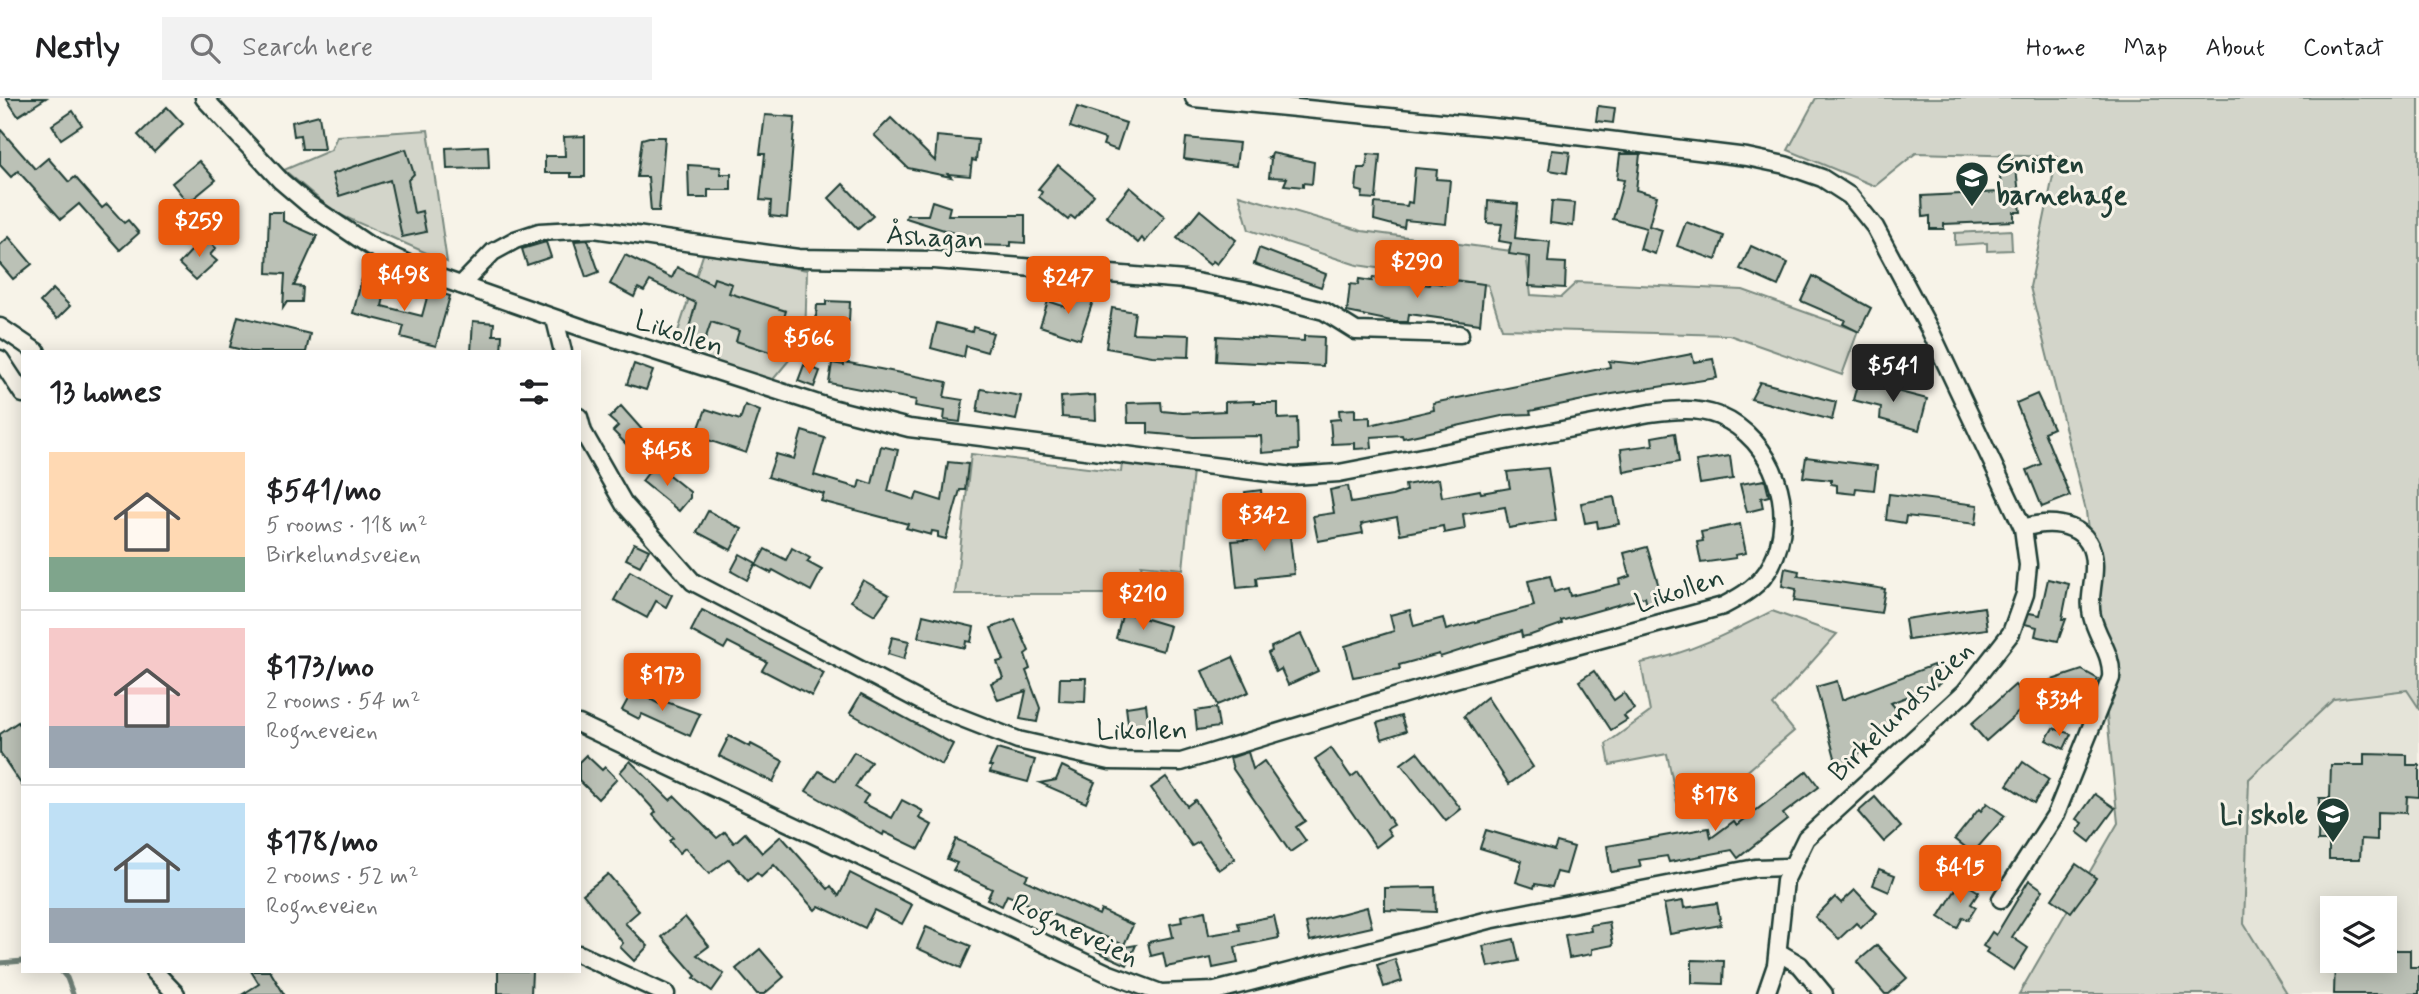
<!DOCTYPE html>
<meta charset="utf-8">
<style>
:root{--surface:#fff;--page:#f2f2f2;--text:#202124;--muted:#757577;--line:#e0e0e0;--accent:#ea580c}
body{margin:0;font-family:Mynerve,sans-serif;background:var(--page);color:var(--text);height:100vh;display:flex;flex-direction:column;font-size:26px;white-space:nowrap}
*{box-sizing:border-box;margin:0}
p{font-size:23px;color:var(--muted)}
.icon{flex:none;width:38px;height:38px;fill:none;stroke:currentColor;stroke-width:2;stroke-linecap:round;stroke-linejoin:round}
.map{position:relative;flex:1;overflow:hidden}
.details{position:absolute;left:21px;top:252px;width:560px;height:623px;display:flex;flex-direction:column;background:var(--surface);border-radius:0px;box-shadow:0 4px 18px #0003}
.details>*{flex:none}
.buttons{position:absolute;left:2320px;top:798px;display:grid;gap:14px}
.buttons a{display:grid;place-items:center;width:77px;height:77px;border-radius:0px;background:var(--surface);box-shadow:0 4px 18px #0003;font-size:35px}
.price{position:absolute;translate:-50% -60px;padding:0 16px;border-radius:7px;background:var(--accent);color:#fff;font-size:23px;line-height:46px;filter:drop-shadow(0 2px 4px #0008)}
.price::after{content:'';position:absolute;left:50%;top:42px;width:21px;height:16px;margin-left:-10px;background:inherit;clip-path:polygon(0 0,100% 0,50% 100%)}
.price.on{background:#222;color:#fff}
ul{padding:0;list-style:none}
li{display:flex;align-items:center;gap:21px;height:175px;padding:0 28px}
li+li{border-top:2px solid var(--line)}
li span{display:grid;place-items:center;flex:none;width:196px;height:140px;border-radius:0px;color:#555}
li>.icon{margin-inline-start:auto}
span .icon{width:84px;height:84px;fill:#fffc;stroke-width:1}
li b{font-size:30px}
h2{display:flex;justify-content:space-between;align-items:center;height:84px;padding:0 28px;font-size:30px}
header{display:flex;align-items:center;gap:42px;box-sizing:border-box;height:98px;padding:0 35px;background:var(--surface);border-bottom:2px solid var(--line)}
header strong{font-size:33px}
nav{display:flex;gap:38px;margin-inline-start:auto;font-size:24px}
.search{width:490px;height:63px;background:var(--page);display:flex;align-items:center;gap:18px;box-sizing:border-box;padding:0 24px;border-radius:0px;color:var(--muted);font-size:26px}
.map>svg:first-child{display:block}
</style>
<header>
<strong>Nestly</strong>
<div class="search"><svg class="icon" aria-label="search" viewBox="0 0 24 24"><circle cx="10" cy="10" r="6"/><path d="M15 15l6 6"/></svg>Search here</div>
<nav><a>Home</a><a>Map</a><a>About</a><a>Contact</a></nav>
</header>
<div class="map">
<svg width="2419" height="896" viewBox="0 0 2419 896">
<rect width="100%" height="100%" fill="#f7f3e8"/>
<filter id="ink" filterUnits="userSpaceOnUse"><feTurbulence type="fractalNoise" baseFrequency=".0143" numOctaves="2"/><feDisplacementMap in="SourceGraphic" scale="14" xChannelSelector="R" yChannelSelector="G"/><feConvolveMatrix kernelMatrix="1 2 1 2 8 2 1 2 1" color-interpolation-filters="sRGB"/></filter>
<g filter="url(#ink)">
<!-- built -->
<path fill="#e5e4d9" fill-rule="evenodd" d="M2407,591L2419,610V896H2287L2244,826L2249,681L2334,601ZM2333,810H2385V863H2333Z"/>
<!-- green -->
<g fill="#d3d5ca" stroke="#79897f" stroke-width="2">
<path d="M1816,0H2419V610L2407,592L2334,601L2249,681L2244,826L2287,896H2019L2118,725L2086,413L2030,189L2057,59L1916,55L1875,88L1788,52Z"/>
<path d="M428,32L447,164L336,115L284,72L331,52L337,38Z"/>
<path d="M1239,97L1362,133L1526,155L1531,197L1561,199L1577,184L1743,192L1858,233L1842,277L1729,237L1502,231L1488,187L1357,167L1249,132Z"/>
<path d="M2011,132L2012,152L1987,153V145L1955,147V135Z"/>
<path d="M704,154L807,172L805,243L766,290L671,255Z"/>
<path d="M971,356L1121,374L1122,365L1193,373L1183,471L1141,467L1147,496H955Z"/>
<path d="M1772,513L1837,536L1773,607L1794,633L1722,695L1677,704L1667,656L1610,667L1606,646L1650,614L1641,565C1688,556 1729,535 1772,513Z"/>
</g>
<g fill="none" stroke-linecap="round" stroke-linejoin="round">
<!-- stream -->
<g stroke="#6f8077" stroke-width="5">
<path d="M0,865L23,863"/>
<path d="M61,873L67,880L73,896"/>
</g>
</g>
<!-- building -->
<g fill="#bbc1b6" stroke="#1f3d34" stroke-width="2">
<path d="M6,0H46L18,18Z"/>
<path d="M1598,8L1615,10L1613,25L1596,23Z"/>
<path d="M167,9L183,26L154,54L138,37Z"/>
<path d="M1077,9L1126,25L1117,52L1103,47L1105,41L1070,29Z"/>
<path d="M73,13L82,27L61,41L52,27Z"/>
<path d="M319,17L324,51H302L300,37L294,38L292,24Z"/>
<path d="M765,17L795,19L787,120L770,118L771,103L760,102L765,56H760Z"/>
<path d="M891,20L935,63L937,38L978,42L976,63L972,62L970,78L948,76L951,79L908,70L874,37Z"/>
<path d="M0,31L35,71L48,60L69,84L75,79L102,110L107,106L124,125L128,122L139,135L120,152L79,106L61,121L18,73L11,79L0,67Z"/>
<path d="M585,38V79H571V75H545V58H565L564,39Z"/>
<path d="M649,39H665L659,113H651L648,79H637L642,41Z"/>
<path d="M1186,40L1239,45L1236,68L1184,61Z"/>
<path d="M488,48L489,70L447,71L446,50Z"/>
<path d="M406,51L414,76L408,82L414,115L422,113L426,134L402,139L390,82L339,98L332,76Z"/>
<path d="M1552,52L1570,54L1567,75L1549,72Z"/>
<path d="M1272,55L1314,64L1312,86L1303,85V89L1284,87L1287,80L1269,79L1271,61L1267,59H1271Z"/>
<path d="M1368,56L1380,57L1376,101L1362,100L1363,94L1356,92L1358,70H1366Z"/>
<path d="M1620,56H1640L1636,92L1657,98L1649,128L1662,132L1655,156L1640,151L1646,130L1613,121L1624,82L1617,81Z"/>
<path d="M2015,61L2021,114H2014V123L1944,126V131H1930V118L1923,119L1922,98L2001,94L1999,62Z"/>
<path d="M199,63L216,82L188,105L172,85Z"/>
<path d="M688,67L720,69L721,76H731V92H708V100H689Z"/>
<path d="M1058,67L1094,97L1075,121L1071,118L1068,122L1039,99L1042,94L1038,91Z"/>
<path d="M1415,70L1437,72L1436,81L1450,82L1446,126L1405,122L1404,130L1374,122L1375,105L1407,108L1408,104L1412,105Z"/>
<path d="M843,86L873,118L858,131L829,100Z"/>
<path d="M1130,89L1165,119L1145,144L1142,140L1138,145L1106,118Z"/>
<path d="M932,103L950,109L948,117H1025V145L1011,144V148L970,147V144H960V137L906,120L907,117H928Z"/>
<path d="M1488,103L1518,106L1515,140L1550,144L1548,164L1566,165L1565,190L1529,188L1530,159L1509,156L1511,145L1499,143L1502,126L1487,125Z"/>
<path d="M1552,103L1575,105L1573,128L1550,125Z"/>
<path d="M1200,112L1236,142L1217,166L1213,163L1210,167L1177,140Z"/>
<path d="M269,114H283V123L317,138L294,188L303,189L302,204H287L283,210L285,176L267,175Z"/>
<path d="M1686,124L1724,138L1716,162L1677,148Z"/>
<path d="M9,139L32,166L13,181L0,166V147Z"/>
<path d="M204,139L216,150L210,157L217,163L196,182L179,166Z"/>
<path d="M588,142L599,174L586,179L574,143Z"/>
<path d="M546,144L551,159L527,167L522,151Z"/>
<path d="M1751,148L1788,165L1778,188L1740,171Z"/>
<path d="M1259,150L1326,176L1321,189L1254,166Z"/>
<path d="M625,157L672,180L677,169L712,186L714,180L732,186L729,195L786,213L773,255L736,243L739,233L711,224L705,242L687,237L696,205L650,183L644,193L638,190L634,199L610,186Z"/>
<path d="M1813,178L1871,210L1859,234L1843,226L1845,222L1801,203Z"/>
<path d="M1373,179L1429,187L1430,184L1444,186V181L1484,186L1480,226L1409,216L1408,224H1396L1347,214L1350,186L1358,187L1359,181L1372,183Z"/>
<path d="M362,181L387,187L382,208L422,218L429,192L450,198L436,248L401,239L404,228L353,215Z"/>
<path d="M53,191L70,208L57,221L40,204Z"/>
<path d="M1070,195L1093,203L1080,241L1040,228L1048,203L1066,209Z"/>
<path d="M826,203L850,204L849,223L843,222L842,234L815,232L817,207H826Z"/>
<path d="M1112,210L1135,214L1132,235L1190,237L1189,259L1152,258L1106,250Z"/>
<path d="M238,218L310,236L306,254H251L230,249Z"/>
<path d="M473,223L494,225L493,237H502L501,254H471Z"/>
<path d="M937,225L972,234L973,229L993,235L987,254L966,248L964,259L931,250Z"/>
<path d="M1217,238L1304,243V238L1324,239L1323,268L1216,263Z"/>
<path d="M1692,256L1694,264L1713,261L1717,280L1612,296L1530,313L1531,316L1506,317L1403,340L1402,337L1371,339L1372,350L1355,351V345L1332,346L1330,322L1340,321L1339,312L1355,311V320L1370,319V327L1434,312L1433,305L1610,269L1609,263L1640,266Z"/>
<path d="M844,264L947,284L944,299L963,302L960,324L944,322L945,313L915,308L916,302L829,285L832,265L844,267Z"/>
<path d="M634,266L653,273L646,292L627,286Z"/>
<path d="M804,267L820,273L814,289L798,283Z"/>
<path d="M1858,283L1927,301L1919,332L1880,321L1881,309L1853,302Z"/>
<path d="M1760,284L1836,304L1832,322L1751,301Z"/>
<path d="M981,291L1021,298L1016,322L977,314Z"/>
<path d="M2037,296L2053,330L2044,334L2070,398L2042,409L2027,372L2041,366L2016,305Z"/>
<path d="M1095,297L1096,322L1062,319L1061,299Z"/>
<path d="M1254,303V305H1278V321L1297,320L1298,352L1262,355L1261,338L1193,339L1148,335V325H1128L1127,305L1161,304L1162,313L1183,315L1225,313V304Z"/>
<path d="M745,307L760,313L746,355L696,338L706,311L740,322Z"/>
<path d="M621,308L645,335L630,350L613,333L618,328L609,320Z"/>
<path d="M802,333L825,340L814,377L858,390L860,382L872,386L881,348L898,352L888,393L915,402L917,395L942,403L948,364L968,366L965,392H960L946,441L938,439V434L932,433L931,437L906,430L908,426L821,403L824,396L768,379L776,356L794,361Z"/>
<path d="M1675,335L1679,364L1624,374L1621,351L1653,347L1652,339Z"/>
<path d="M1730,358L1733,381L1700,386L1696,363Z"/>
<path d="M1806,359L1877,368L1874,392L1856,390L1855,396L1837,394V387L1831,386V382L1803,379Z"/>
<path d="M655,366L690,394V400L679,413L642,383Z"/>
<path d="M1548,370L1556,422L1509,430L1505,409L1463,416L1465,431L1444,435L1443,428L1400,436L1397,419L1361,426L1363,435L1318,443L1313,418L1334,415L1330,392L1348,388L1351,405L1357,404L1392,398L1406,393L1405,387L1439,381L1442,399L1480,392L1481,395L1510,390L1507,374Z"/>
<path d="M1765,382L1769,398L1761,400L1763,410L1747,414L1740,386Z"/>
<path d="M1261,392L1263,412L1247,414L1245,394Z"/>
<path d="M1889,396L1978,407L1976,426L1906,418L1905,425L1886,422Z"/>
<path d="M1614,399L1619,426L1598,430L1597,423L1585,425L1581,405Z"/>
<path d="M708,413L742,431L731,452L697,434Z"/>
<path d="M1288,419L1294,476L1256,480L1257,488L1237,490L1232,443L1255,441L1253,423Z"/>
<path d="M1740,426L1746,455L1735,457L1736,460L1701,465L1697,444L1703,443L1701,434Z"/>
<path d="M634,445L649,452L640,468L626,461Z"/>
<path d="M1647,449L1663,502L1647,507L1645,499L1561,523L1562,526L1531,537L1522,539L1521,533L1440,559L1439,556L1399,567L1400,571L1353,579L1345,548L1394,533L1390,517L1410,512L1414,528L1443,520L1446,532L1534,508L1528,483L1550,478L1554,494L1568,490L1570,498L1620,486L1619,482L1630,478L1624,455Z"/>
<path d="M792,450L810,460L807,464L822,472L811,493L773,472L771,475L756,467L765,451L786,462Z"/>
<path d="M740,456L756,465L747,482L731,473Z"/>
<path d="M1785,470L1799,473L1798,478L1885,491L1881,515L1794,503L1796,491L1782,488Z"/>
<path d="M630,473L672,497L666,509L656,503L647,520L614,502Z"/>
<path d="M2048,481L2069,486L2062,521H2066L2058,543L2035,538L2037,529L2025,526L2029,515L2040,517Z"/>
<path d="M863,482L889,497L875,517L851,503Z"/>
<path d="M1984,509L1987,531L1908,542L1905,521Z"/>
<path d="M702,512L824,575L812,598L762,572L767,564L728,544L724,551L691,533Z"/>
<path d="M1123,514L1170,528L1163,553L1116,540Z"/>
<path d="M923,517L974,529L971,544L966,543L965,550L918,539Z"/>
<path d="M1015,521L1029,553L1025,556L1030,571L1026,573L1040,610L1037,624L1020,621L1026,593L998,602L991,585L1003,580L997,564L1004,562L991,530Z"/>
<path d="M1301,536L1318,573L1288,587L1281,571L1276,574L1268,555L1272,553L1271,549Z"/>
<path d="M892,539L909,543L904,561L888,556Z"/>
<path d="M1233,559L1249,594L1217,607L1202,573Z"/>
<path d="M1933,567L1940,586L1891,605L1902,618L1857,657L1858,661L1837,667L1816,589L1837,583L1842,602Z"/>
<path d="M2082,572L2098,581L2087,600L2045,609L2040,593L2048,591L2046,584Z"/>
<path d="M1594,573L1614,602L1624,595L1634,611L1624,618L1627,622L1611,632L1579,583Z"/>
<path d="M1060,580H1086L1085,604L1059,603Z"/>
<path d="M2015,587L2030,604L1986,643L1971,626Z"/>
<path d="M633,592L659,606L661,602L700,616L690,638L642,616L639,621L622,612Z"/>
<path d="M861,596L953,646L942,667L850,615Z"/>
<path d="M1487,599L1533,669L1509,686L1464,618Z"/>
<path d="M1146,606L1149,630L1129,633L1126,609Z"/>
<path d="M1216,610L1219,629L1197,632L1195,613Z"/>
<path d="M1401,618L1406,633L1382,641L1377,625Z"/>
<path d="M18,624L23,632V689L0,655V636Z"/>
<path d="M2053,630L2071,636L2064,651L2046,642Z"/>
<path d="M729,638L750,649L751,646L783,663L773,684L719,658Z"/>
<path d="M1331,650L1351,679L1358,674L1394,727L1387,731L1391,737L1376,749L1315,661Z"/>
<path d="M997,651L1035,662L1028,684L990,674L992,668H989Z"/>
<path d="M854,654L871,664L855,689L868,697L863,705L892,720L902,702L923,713L919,720L932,727L919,751L884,734L883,737L806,693L819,673L836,683Z"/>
<path d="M1248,654L1253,671L1264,663L1305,723L1296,729L1306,743L1290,754L1233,671L1230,660Z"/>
<path d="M1417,654L1461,711L1446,723L1401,666Z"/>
<path d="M2364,656L2407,657V667H2419V699L2407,698L2406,715L2377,714V742L2361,741L2360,761H2329V743H2318L2319,700H2330L2331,667H2364Z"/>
<path d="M586,657L602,672L605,669L617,681L598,701L579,682V664Z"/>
<path d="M630,663L670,702L675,698L717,740L725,734L734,745L745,735L762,755L781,738L828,791L831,788L839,798L850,775L912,807L902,826L874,812L865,830L819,808L815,812L774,767L761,779L757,775L748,783L729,761L709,776L685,750L679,755L669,743L673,740L653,717L656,714L620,674Z"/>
<path d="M2023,664L2049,682L2034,705L2007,687Z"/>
<path d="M1062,668L1095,684L1086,705L1040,685L1056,682Z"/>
<path d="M1807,673L1819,689L1783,716L1787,721L1738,760L1732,752L1669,764L1667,758L1639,762L1641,769L1611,774L1607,748L1709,730L1711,740L1734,723L1737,727Z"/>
<path d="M1166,679L1187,708L1195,702L1235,761L1219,772L1199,744L1192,748L1151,690Z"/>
<path d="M2095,696L2115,710L2090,744L2077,734L2083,725L2077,721Z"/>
<path d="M1875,699L1901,729L1884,744L1858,714Z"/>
<path d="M1987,705L2005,718L1973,755L1955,741L1979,711L1981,713Z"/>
<path d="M1486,732L1554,752L1557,744L1574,749L1566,776L1557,774L1552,789L1535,786L1534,790L1516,784L1522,763L1480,750Z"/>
<path d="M956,741L1028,777L1025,782L1099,817L1101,812L1133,827L1124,847L1007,797L1002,808L987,801L992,791L953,772L957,765L947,761Z"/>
<path d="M2076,766L2096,780L2071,814L2052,801Z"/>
<path d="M1879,771L1895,777L1889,794L1873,787Z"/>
<path d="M608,776L639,813L625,825L648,848L634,863L620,849L623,845L583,796Z"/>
<path d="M2029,782L2043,792L2012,839L2028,850L2014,872L1986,854L1988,851L1983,848L1992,834L1996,837Z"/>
<path d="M1961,783L1979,794L1971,806L1976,809L1968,822L1963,819L1957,830L1939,819Z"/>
<path d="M1435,789L1436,814L1385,812V790Z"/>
<path d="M1855,792L1877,815L1861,830L1856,825L1839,841L1815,819L1835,799L1841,805Z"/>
<path d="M1683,803L1684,810L1717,805L1721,827L1670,836L1664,806Z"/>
<path d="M1367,809L1372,829L1310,843L1306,825Z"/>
<path d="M1205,813L1209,837L1240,832L1238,825L1274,818L1279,840L1235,849L1238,865L1213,870L1211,860L1166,869L1163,855L1151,858L1148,844L1173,839L1170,826L1182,824L1181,818Z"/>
<path d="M685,819L709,848L697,857L724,876L712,893L694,880L696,878L662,839Z"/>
<path d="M1609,824L1613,847L1592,851V856L1569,860L1565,837L1591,833L1590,827Z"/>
<path d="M926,829L971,848L961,870L917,850Z"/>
<path d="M1514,841L1519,863L1488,869L1483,848Z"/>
<path d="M1136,847L1127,867L1098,854Z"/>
<path d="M1877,847L1907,880L1889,896H1885L1857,864Z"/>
<path d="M760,851L784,879L764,896H757L736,871Z"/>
<path d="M2385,852H2410V869H2419V896H2334L2335,863H2385Z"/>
<path d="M1395,861L1402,883L1384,889L1377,867Z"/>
<path d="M1692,862L1724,863L1723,886L1692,885Z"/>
<path d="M251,873H270L284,896H243L259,886Z"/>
<path d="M498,873H532L531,896L498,895Z"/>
</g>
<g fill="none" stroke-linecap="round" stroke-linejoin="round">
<!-- minor casing -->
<g stroke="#1f3d34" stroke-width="21">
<g id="minor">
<path d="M204,0L281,83L308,106L370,148L432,177L583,230L831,310L909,330L1293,378L1339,375L1650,315C1674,312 1696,309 1719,318C1774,341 1799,414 1771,467C1761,487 1742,498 1723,508L1447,583L1181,664L1110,663L1018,642L926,606L693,484L624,406L583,334L579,319"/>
<path d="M1194,0L1543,34L1747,59L1785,67L1822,80L1850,98L1875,129L1930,232L2023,430L2028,467L2025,496L2011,535L1965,594L1806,740L1785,783L1776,867L1766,896"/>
<path d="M461,187L493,154L515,142L539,134L594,131L798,160L934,162L1185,182L1250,194L1324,213L1356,233L1460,236"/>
<path d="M555,221L563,254"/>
<path d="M0,229L37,254"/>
<path d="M0,261L23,296"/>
<path d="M579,626L1107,875L1161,895L1215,893L1489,822L1755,770L1789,769"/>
<path d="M2001,801L2056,716L2111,580C2113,556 2097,540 2092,518C2088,501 2094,487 2094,469C2095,427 2056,420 2023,430"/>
<path d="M1778,854L1800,867L1824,896"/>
<path d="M579,856L666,896"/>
<path d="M154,873L176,896"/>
</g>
</g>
<!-- minor -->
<use href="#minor" stroke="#f7f3e8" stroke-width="16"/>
</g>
</g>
<!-- icons -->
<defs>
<g id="school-pin" transform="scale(1.75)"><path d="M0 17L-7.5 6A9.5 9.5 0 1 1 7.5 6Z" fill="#1f3d34" stroke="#f7f3e8"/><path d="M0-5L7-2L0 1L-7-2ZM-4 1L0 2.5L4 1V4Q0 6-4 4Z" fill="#fff"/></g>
</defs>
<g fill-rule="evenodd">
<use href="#school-pin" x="1972" y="80"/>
<use href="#school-pin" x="2333" y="716"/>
</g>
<g text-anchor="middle" stroke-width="6" stroke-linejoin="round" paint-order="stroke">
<!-- poi labels -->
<g font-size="28" font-weight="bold" fill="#1f3d34" stroke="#f7f3e8" text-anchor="start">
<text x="1996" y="74">Gnisten<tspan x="1996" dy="32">barnehage</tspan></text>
<text x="2308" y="726" text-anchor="end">Li skole</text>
</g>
<!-- street labels -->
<g font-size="28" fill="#1f3d34" stroke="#f7f3e8">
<text transform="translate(935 138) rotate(3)" y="10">Åshagan</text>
<text transform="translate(680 234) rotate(18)" y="10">Likollen</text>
<text transform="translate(1679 491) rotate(-18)" y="10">Likollen</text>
<text transform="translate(1900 612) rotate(-44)" y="10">Birkelundsveien</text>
<text x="1142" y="641">Likollen</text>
<text transform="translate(1076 831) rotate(25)" y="10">Rogneveien</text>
</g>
</g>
</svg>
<div class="buttons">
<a><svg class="icon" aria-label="layers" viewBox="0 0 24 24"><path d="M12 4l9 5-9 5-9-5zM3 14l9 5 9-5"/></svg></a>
</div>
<b class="price" style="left:199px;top:161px">$259</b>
<b class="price" style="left:1417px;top:202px">$290</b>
<b class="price" style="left:404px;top:215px">$498</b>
<b class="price" style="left:1068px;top:218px">$247</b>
<b class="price" style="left:809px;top:278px">$566</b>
<b class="price on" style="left:1893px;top:306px">$541</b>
<b class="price" style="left:667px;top:390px">$458</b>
<b class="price" style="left:1264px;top:455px">$342</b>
<b class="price" style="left:1143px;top:534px">$210</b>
<b class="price" style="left:662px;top:615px">$173</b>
<b class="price" style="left:2059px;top:640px">$334</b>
<b class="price" style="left:1715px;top:735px">$178</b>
<b class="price" style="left:1960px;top:807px">$415</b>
<section class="details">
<h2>13 homes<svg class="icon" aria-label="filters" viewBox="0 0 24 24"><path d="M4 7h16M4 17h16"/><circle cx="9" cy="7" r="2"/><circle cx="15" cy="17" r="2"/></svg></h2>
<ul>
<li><span style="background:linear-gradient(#ffd9b3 75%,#7fa58c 0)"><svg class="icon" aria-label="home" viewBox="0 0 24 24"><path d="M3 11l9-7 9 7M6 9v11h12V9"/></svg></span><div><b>$541/mo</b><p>5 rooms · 118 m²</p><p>Birkelundsveien</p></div></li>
<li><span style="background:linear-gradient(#f6c9c9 70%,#9aa5b1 0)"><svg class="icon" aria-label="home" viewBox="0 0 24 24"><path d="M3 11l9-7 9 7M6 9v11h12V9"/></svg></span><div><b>$173/mo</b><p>2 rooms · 54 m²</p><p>Rogneveien</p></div></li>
<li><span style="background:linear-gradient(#bfe0f5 75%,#9aa5b1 0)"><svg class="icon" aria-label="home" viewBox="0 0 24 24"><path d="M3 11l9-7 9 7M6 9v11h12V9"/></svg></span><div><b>$178/mo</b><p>2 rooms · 52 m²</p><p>Rogneveien</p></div></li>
</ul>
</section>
</div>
